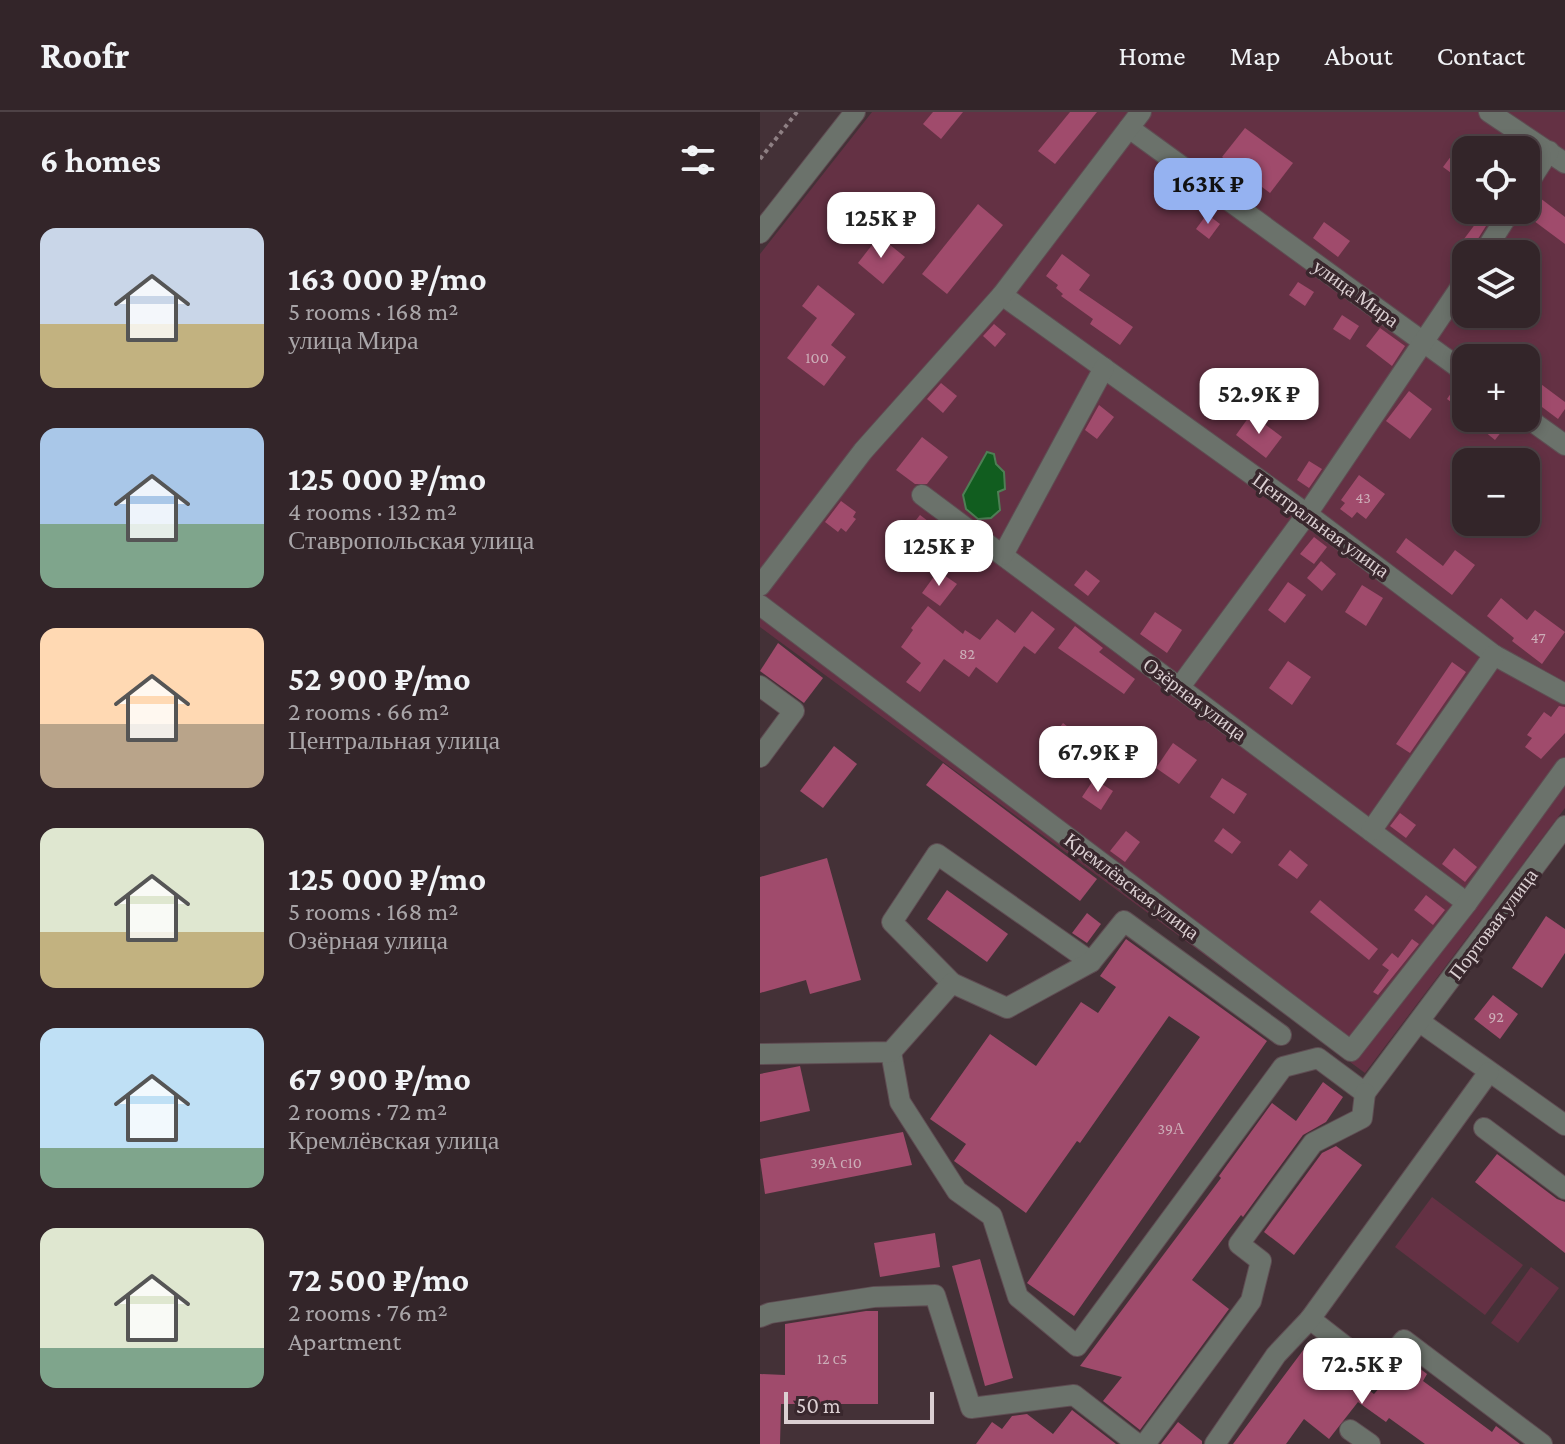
<!DOCTYPE html>
<meta charset="utf-8">
<style>
:root{--surface:#332529;--page:#3e3135;--text:#f1f3f6;--muted:#a9a5a8;--line:#4e4246;--accent:#95b2f1}
body{margin:0;font-family:"Crimson Pro",serif;background:var(--page);color:var(--text);height:100vh;display:flex;flex-direction:column;font-size:30px;white-space:nowrap}
*{box-sizing:border-box;margin:0}
p{font-size:26px;color:var(--muted)}
.icon{flex:none;width:44px;height:44px;fill:none;stroke:currentColor;stroke-width:2;stroke-linecap:round;stroke-linejoin:round}
.map{position:relative;flex:1;overflow:hidden}
.drawer{display:flex;flex-direction:column;background:var(--surface);width:760px}
.drawer>*{flex:none}
.fabs{position:absolute;left:692px;top:24px;display:grid;gap:16px}
.fabs a{display:grid;place-items:center;width:88px;height:88px;border-radius:16px;background:var(--surface);box-shadow:0 4px 12px #0003,0 0 0 2px var(--line);font-size:40px}
.scale{position:absolute;left:24px;bottom:20px;width:150px;box-sizing:border-box;padding-left:8px;border:4px solid #dbcfd2;border-top:0;font-size:22px;line-height:28px;white-space:nowrap;color:#dbcfd2;-webkit-text-stroke:6px #39272d;paint-order:stroke}
.price{position:absolute;translate:-50% -68px;padding:0 18px;border-radius:16px;background:#fff;color:#222;font-size:26px;line-height:52px;filter:drop-shadow(0 2px 4px #0008)}
.price::after{content:'';position:absolute;left:50%;top:48px;width:24px;height:18px;margin-left:-12px;background:inherit;clip-path:polygon(0 0,100% 0,50% 100%)}
.price.active{background:var(--accent);color:#111}
ul{padding:0;list-style:none}
li{display:flex;align-items:center;gap:24px;height:200px;padding:0 40px}
li span{display:grid;place-items:center;flex:none;width:224px;height:160px;border-radius:16px;color:#555}
li>.icon{margin-inline-start:auto}
span .icon{width:96px;height:96px;fill:#fffc;stroke-width:1}
li b{font-size:34px}
h2{display:flex;justify-content:space-between;align-items:center;height:96px;padding:0 40px;font-size:34px}
header{display:flex;align-items:center;gap:48px;box-sizing:border-box;height:112px;padding:0 40px;background:var(--surface);border-bottom:2px solid var(--line)}
header strong{font-size:38px}
nav{display:flex;gap:44px;margin-inline-start:auto;font-size:28px}
main{display:flex;flex:1;min-height:0}
.map>svg:first-child{display:block}
</style>
<header>
<strong>Roofr</strong>
<nav><a>Home</a><a>Map</a><a>About</a><a>Contact</a></nav>
</header>
<main>
<section class="drawer">
<h2>6 homes<svg class="icon" aria-label="filters" viewBox="0 0 24 24"><path d="M4 7h16M4 17h16"/><circle cx="9" cy="7" r="2"/><circle cx="15" cy="17" r="2"/></svg></h2>
<ul>
<li><span style="background:linear-gradient(#c9d6e8 60%,#c2b280 0)"><svg class="icon" aria-label="home" viewBox="0 0 24 24"><path d="M3 11l9-7 9 7M6 9v11h12V9"/></svg></span><div><b>163 000 ₽/mo</b><p>5 rooms · 168 m²</p><p>улица Мира</p></div></li>
<li><span style="background:linear-gradient(#a9c7e8 60%,#7fa58c 0)"><svg class="icon" aria-label="home" viewBox="0 0 24 24"><path d="M3 11l9-7 9 7M6 9v11h12V9"/></svg></span><div><b>125 000 ₽/mo</b><p>4 rooms · 132 m²</p><p>Ставропольская улица</p></div></li>
<li><span style="background:linear-gradient(#ffd9b3 60%,#b9a48a 0)"><svg class="icon" aria-label="home" viewBox="0 0 24 24"><path d="M3 11l9-7 9 7M6 9v11h12V9"/></svg></span><div><b>52 900 ₽/mo</b><p>2 rooms · 66 m²</p><p>Центральная улица</p></div></li>
<li><span style="background:linear-gradient(#dfe7d0 65%,#c2b280 0)"><svg class="icon" aria-label="home" viewBox="0 0 24 24"><path d="M3 11l9-7 9 7M6 9v11h12V9"/></svg></span><div><b>125 000 ₽/mo</b><p>5 rooms · 168 m²</p><p>Озёрная улица</p></div></li>
<li><span style="background:linear-gradient(#bfe0f5 75%,#7fa58c 0)"><svg class="icon" aria-label="home" viewBox="0 0 24 24"><path d="M3 11l9-7 9 7M6 9v11h12V9"/></svg></span><div><b>67 900 ₽/mo</b><p>2 rooms · 72 m²</p><p>Кремлёвская улица</p></div></li>
<li><span style="background:linear-gradient(#dfe7d0 75%,#7fa58c 0)"><svg class="icon" aria-label="home" viewBox="0 0 24 24"><path d="M3 11l9-7 9 7M6 9v11h12V9"/></svg></span><div><b>72 500 ₽/mo</b><p>2 rooms · 76 m²</p><p>Apartment</p></div></li>
</ul>
</section>
<div class="map">
<svg width="805" height="1332" viewBox="0 0 805 1332">
<rect width="100%" height="100%" fill="#443137"/>
<!-- green -->
<g fill="#643144" fill-rule="evenodd">
<path d="M112,0H805V696L605,961L0,515V142ZM706,38H766V98H706ZM706,142H766V202H706ZM706,246H766V306H706ZM706,350H766V410H706Z"/>
<path d="M672,1085L763,1153L725,1203L635,1135Z"/>
<path d="M771,1155L799,1176L758,1231L731,1211Z"/>
</g>
<!-- water -->
<path fill="#115d1f" stroke="#4e7f55" stroke-width="2" d="M227,340L234,342L236,352L244,360L245,377L238,380L240,398L231,406L218,407L206,397L203,383Z"/>
<!-- building -->
<g fill="#a04b6c">
<path d="M173,0H203L181,27L163,12Z"/>
<path d="M310,0H337L295,52L278,39Z"/>
<path d="M485,16L533,51L510,81L462,45Z"/>
<path d="M706,24V72L683,55Z"/>
<path d="M776,83L805,105V132L766,103V88Z"/>
<path d="M218,92L243,113L187,182L162,162Z"/>
<path d="M730,98H736L711,138L701,131L719,107L723,109Z"/>
<path d="M447,102L460,112L449,127L436,117Z"/>
<path d="M564,110L590,129L578,145L553,126Z"/>
<path d="M119,124L145,145L123,172L98,151Z"/>
<path d="M302,142L330,163L319,178L373,215L360,233L330,212L333,207L301,184L303,182L296,176L298,173L286,164Z"/>
<path d="M538,170L554,180L545,194L529,183Z"/>
<path d="M58,173L95,202L71,233L86,245L64,274L27,246L57,206L42,194Z"/>
<path d="M582,203L599,214L590,228L573,217Z"/>
<path d="M234,212L246,222L235,235L223,224Z"/>
<path d="M620,216L645,234L632,254L606,234Z"/>
<path d="M766,261L805,290V297L798,307L766,283Z"/>
<path d="M181,271L197,284L183,301L167,287Z"/>
<path d="M698,271L706,274V301L687,287Z"/>
<path d="M649,279L672,297L650,327L626,309Z"/>
<path d="M339,293L354,305L337,327L325,318Z"/>
<path d="M491,302L522,325L506,346L476,323Z"/>
<path d="M708,306H752L735,328Z"/>
<path d="M162,325L188,345L167,372H155L136,358Z"/>
<path d="M549,349L562,357L549,376L537,368Z"/>
<path d="M599,363L625,382L606,407L597,400L592,406L580,397L585,391L581,388Z"/>
<path d="M81,389L96,400L93,405L96,407L86,420L81,416L78,420L65,410Z"/>
<path d="M160,403L177,416L165,431L148,418Z"/>
<path d="M554,425L567,435L554,452L540,442Z"/>
<path d="M646,426L683,454L695,438L715,453L692,483L636,440Z"/>
<path d="M561,449L576,462L562,479L547,466Z"/>
<path d="M326,458L340,469L328,484L314,473Z"/>
<path d="M178,459L197,472L180,494L162,481Z"/>
<path d="M528,470L546,483L525,511L508,498Z"/>
<path d="M602,473L623,486L606,514L585,500Z"/>
<path d="M741,486L767,508L775,498L805,520L782,552L752,529L754,526L727,504Z"/>
<path d="M168,494L203,522L205,518L220,528L237,507L255,521L272,499L295,517L275,542L264,534L237,571L216,555L209,565L184,547L160,580L146,570L161,551L141,535L153,518L151,516Z"/>
<path d="M395,500L422,518L407,541L380,522Z"/>
<path d="M315,514L343,536L339,540L375,567L364,582L298,536Z"/>
<path d="M18,531L63,566L44,591L0,559Z"/>
<path d="M528,549L551,565L532,593L509,576Z"/>
<path d="M692,550L706,560L650,641L636,632Z"/>
<path d="M799,594L805,595V621L781,647L765,635L772,626L767,623L784,600L791,605Z"/>
<path d="M303,611L332,634L314,657L304,648L301,651L283,637Z"/>
<path d="M413,631L437,648L419,672L396,656Z"/>
<path d="M74,634L97,652L63,696L40,679Z"/>
<path d="M183,651L337,767L320,789L166,673Z"/>
<path d="M462,666L487,682L474,702L450,685Z"/>
<path d="M334,667L353,679L341,698L322,685Z"/>
<path d="M640,701L656,713L646,726L630,714Z"/>
<path d="M463,716L481,730L472,742L454,729Z"/>
<path d="M366,719L380,730L365,750L350,739Z"/>
<path d="M694,736L717,755L705,770L682,752Z"/>
<path d="M530,738L548,753L537,767L518,753Z"/>
<path d="M67,746L101,868L50,882L46,868L0,881V765Z"/>
<path d="M187,778L248,822L227,850L167,807Z"/>
<path d="M666,783L685,798L673,813L654,798Z"/>
<path d="M560,788L618,837L609,848L550,800Z"/>
<path d="M327,801L341,812L327,831L312,821Z"/>
<path d="M786,804L805,817V841L782,876L752,856Z"/>
<path d="M366,827L507,929L314,1204L267,1171L440,925L409,904L320,1031L317,1029L266,1101L194,1049L206,1032L170,1007L230,922L276,954L321,890L338,901L356,875L340,864Z"/>
<path d="M652,827L659,832L618,883L613,880L629,858L622,853L632,841L638,846Z"/>
<path d="M733,883L758,902L740,927L714,907Z"/>
<path d="M40,954L50,999L0,1010V962Z"/>
<path d="M563,970L583,985L566,1010L543,1023L483,1105L481,1103L432,1168L469,1197L380,1318L343,1289L362,1265L320,1254L461,1066L459,1064L512,991L536,1009Z"/>
<path d="M143,1020L152,1053L5,1082L0,1047Z"/>
<path d="M576,1034L602,1053L534,1143L504,1120L562,1041Z"/>
<path d="M737,1042L797,1087L805,1090V1141L715,1070Z"/>
<path d="M175,1121L180,1155L120,1165L114,1131Z"/>
<path d="M220,1147L253,1266L225,1274L192,1154Z"/>
<path d="M106,1199H118V1292H21L20,1332H0V1262L25,1263V1212Z"/>
<path d="M547,1233L614,1282L646,1246L667,1262L663,1269L732,1320L736,1314L760,1332H665L629,1306L626,1310L598,1290L569,1327L544,1307L526,1332H473Z"/>
<path d="M312,1298L356,1332H216L232,1310L242,1317L252,1304L267,1302L293,1322Z"/>
<path d="M418,1310L442,1329V1332H401Z"/>
</g>
<g fill="none" stroke-linecap="round" stroke-linejoin="round">
<!-- minor casing -->
<g stroke="#5f4d53" stroke-width="22">
<g id="minor">
<path d="M729,0L805,51"/>
<path d="M369,16L706,261"/>
<path d="M766,75L789,39"/>
<path d="M0,121L95,0"/>
<path d="M723,142L751,98"/>
<path d="M242,183L547,402L734,543L805,582"/>
<path d="M766,305L805,333"/>
<path d="M162,383L707,791"/>
<path d="M243,443L344,256"/>
<path d="M0,474L103,339L242,183L381,0"/>
<path d="M0,493L591,939L707,791L805,656"/>
<path d="M0,574L34,599L0,645"/>
<path d="M419,576L547,402L706,167"/>
<path d="M611,719L734,543"/>
<path d="M192,871L132,810L177,742L331,850"/>
<path d="M660,910L805,1013"/>
<path d="M131,940L140,990L197,1079L232,1104L258,1185L317,1234L523,955L558,946L605,981L805,714"/>
<path d="M0,942L131,940L192,871L247,896L331,850L364,809L521,923"/>
<path d="M724,1016L805,1077"/>
<path d="M0,1205L10,1201L114,1185L175,1183L211,1296L314,1283L377,1332"/>
<path d="M550,1207L618,1260L644,1228L782,1332"/>
<path d="M590,1318L610,1332"/>
<path d="M385,1332L491,1189L501,1149L479,1132L553,1031L602,1006L605,981"/>
<path d="M455,1332L516,1243L550,1207L729,960"/>
</g>
</g>
<!-- path -->
<path stroke="#8e7f83" stroke-width="4" stroke-dasharray="4 4" stroke-linecap="butt" d="M0,47L37,0"/>
<!-- minor -->
<use href="#minor" stroke="#6b726b" stroke-width="20"/>
</g>
<g text-anchor="middle" stroke-width="7" stroke-linejoin="round" paint-order="stroke">
<!-- number labels -->
<g font-size="16" fill="#ccaeb8">
<text x="57" y="251">100</text>
<text x="603" y="391">43</text>
<text x="778" y="531">47</text>
<text x="207" y="547">82</text>
<text x="736" y="910">92</text>
<text x="411" y="1022">39А</text>
<text x="76" y="1056">39А с10</text>
<text x="72" y="1252">12 с5</text>
</g>
<!-- street labels -->
<g font-size="20" fill="#dbcfd2" stroke="#39272d">
<text transform="translate(596 181) rotate(36)" y="7">улица Мира</text>
<text transform="translate(561 413) rotate(36)" y="7">Центральная улица</text>
<text transform="translate(435 587) rotate(37)" y="7">Озёрная улица</text>
<text transform="translate(372 774) rotate(37)" y="7">Кремлёвская улица</text>
<text transform="translate(733 812) rotate(-53)" y="7">Портовая улица</text>
</g>
</g>
</svg>
<div class="fabs">
<a><svg class="icon" aria-label="locate" viewBox="0 0 24 24"><circle cx="12" cy="12" r="6"/><path d="M12 2v4M12 18v4M2 12h4M18 12h4"/></svg></a>
<a><svg class="icon" aria-label="layers" viewBox="0 0 24 24"><path d="M12 4l9 5-9 5-9-5zM3 14l9 5 9-5"/></svg></a>
<a>+</a>
<a>−</a>
</div>
<div class="scale">50 m</div>
<b class="price active" style="left:448px;top:114px">163K ₽</b>
<b class="price" style="left:121px;top:148px">125K ₽</b>
<b class="price" style="left:499px;top:324px">52.9K ₽</b>
<b class="price" style="left:179px;top:476px">125K ₽</b>
<b class="price" style="left:338px;top:682px">67.9K ₽</b>
<b class="price" style="left:602px;top:1294px">72.5K ₽</b>
</div>
</main>
